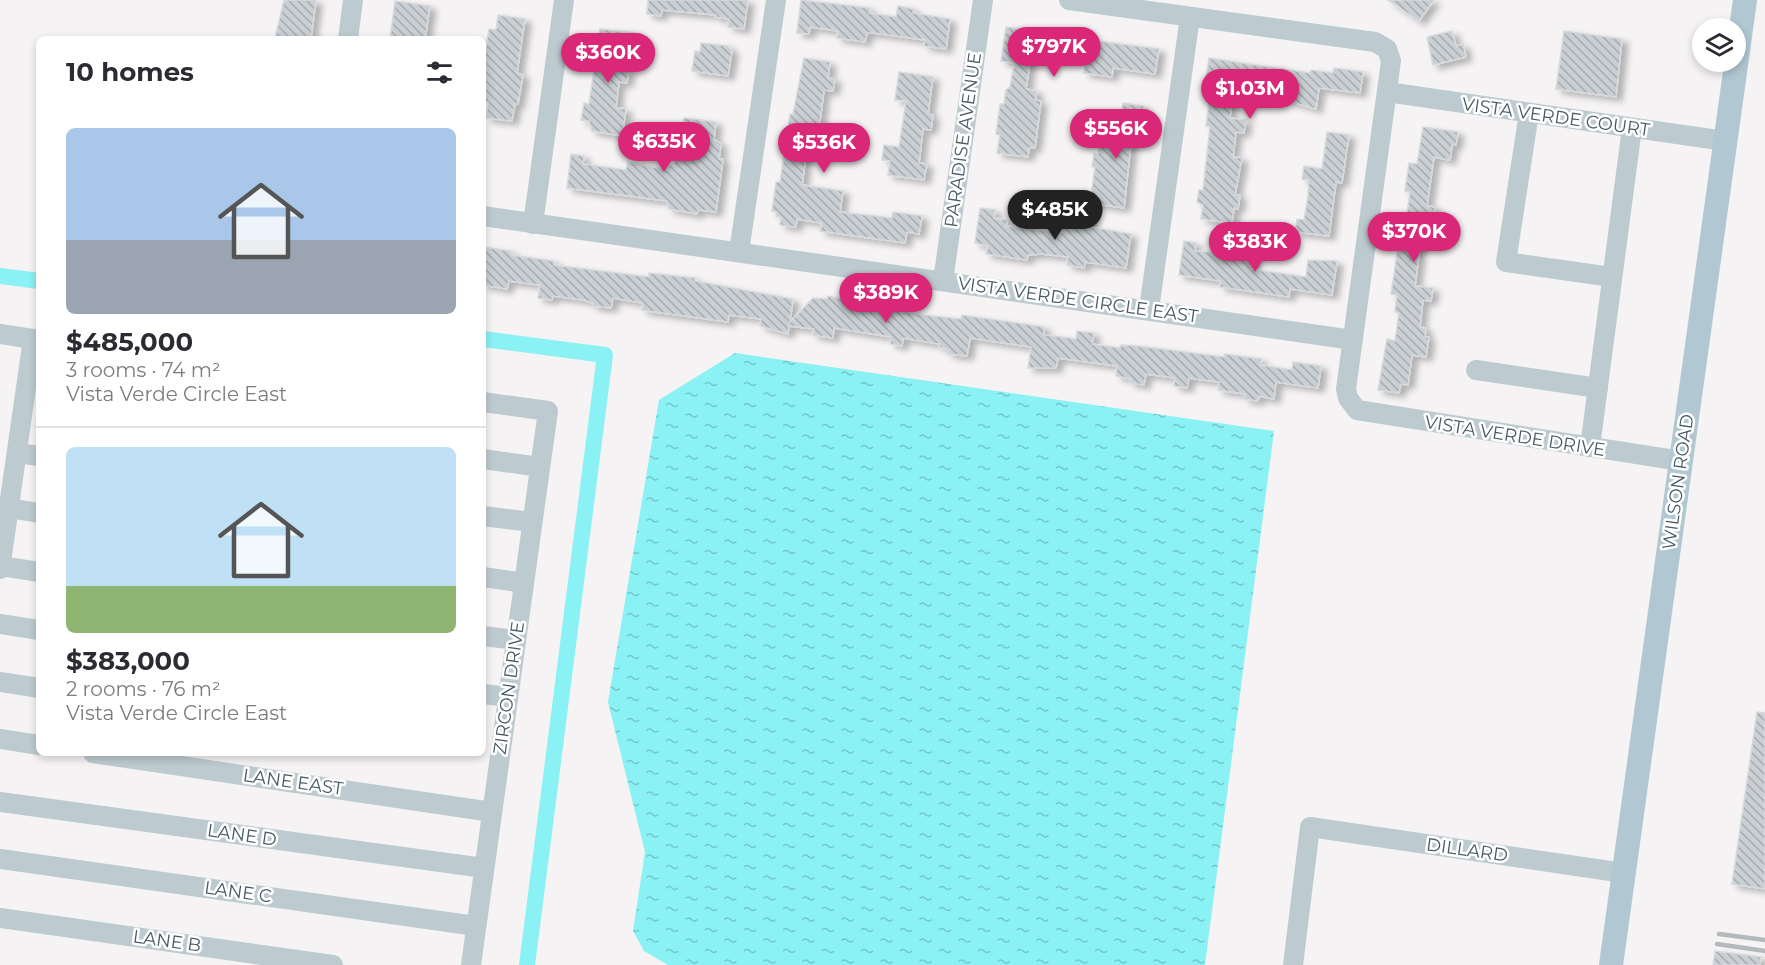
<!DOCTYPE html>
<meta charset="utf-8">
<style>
:root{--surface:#fff;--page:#f2f2f3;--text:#2b2b33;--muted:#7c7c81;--line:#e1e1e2;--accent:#db2777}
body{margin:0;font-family:Montserrat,sans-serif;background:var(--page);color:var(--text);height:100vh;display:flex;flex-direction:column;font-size:22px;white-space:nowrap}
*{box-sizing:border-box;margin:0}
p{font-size:20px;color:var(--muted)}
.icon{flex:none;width:33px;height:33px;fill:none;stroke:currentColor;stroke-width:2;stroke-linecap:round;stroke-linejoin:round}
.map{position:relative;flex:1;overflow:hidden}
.details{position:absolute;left:36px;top:36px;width:450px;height:720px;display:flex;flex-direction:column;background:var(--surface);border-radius:9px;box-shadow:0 3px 9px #0003}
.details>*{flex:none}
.tools{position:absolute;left:1692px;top:18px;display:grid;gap:12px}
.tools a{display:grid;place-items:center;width:54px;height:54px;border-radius:50%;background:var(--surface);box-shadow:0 3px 9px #0003;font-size:30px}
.price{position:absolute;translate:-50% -51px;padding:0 14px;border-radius:21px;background:var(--accent);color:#fff;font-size:20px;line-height:39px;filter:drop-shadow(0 2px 3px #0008)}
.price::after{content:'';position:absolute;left:50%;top:36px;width:18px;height:14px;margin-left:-9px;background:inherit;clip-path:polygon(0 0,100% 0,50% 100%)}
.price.selected{background:#222;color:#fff}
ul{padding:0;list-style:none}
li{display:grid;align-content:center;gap:12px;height:318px;padding:0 30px}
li+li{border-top:2px solid var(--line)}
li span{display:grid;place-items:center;height:186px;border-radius:9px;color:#555}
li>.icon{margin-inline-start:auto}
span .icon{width:108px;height:108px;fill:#fffc;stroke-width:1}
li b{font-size:26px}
h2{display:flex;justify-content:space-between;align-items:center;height:72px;padding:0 30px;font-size:26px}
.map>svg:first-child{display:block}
</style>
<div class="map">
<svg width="1765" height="965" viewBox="0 0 1765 965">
<defs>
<pattern id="water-ripples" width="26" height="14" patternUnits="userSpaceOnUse" patternTransform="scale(1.5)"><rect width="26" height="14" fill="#8af1f4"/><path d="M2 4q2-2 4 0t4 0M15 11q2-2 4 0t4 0" fill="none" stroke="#73c6c9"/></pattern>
<pattern id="building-back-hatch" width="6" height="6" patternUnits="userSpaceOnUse" patternTransform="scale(1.5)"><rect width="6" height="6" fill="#c9cfd2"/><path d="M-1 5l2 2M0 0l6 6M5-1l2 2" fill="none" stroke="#a5abae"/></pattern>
<filter id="shadow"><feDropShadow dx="6" dy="4" stdDeviation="3" flood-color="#0004"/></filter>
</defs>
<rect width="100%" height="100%" fill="#f5f3f3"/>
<!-- water -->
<path fill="url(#water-ripples)" d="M735,353L1274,431L1205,965H668L644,951L633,931L645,852L608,702L659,400Z"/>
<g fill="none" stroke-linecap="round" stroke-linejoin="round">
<!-- canal -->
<g stroke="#8af1f4" stroke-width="16">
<path d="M0,276L39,281"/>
<path d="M483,339L605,355L527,965"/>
</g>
</g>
<!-- building -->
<g fill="url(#building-back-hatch)" stroke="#d6dade" stroke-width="1.5" filter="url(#shadow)">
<path d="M284,0H316L311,39L275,38Z"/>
<path d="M648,0H748L744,29L728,27L729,19L715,17L716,15L662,10L661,16L647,14Z"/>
<path d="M801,0L870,8L869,13L896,17L898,6L914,9L913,13L950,19L946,49L924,46L925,40L874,33H867L865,42L837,38L838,31L810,27L809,34L797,33Z"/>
<path d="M1388,0H1434L1419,21Z"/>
<path d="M395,1L430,6L425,39H390Z"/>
<path d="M498,15L525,19L517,73L523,75L518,104H515L512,121L486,118L488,102L483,101V65L489,29L496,30Z"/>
<path d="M1006,27L1045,33L1046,28L1075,32L1074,38L1159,49L1155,74L1113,68L1112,77L1084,73L1086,56L1032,49L1026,89L1037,91L1035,100L1041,101L1035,148H1029L1028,157L997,153L1000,135L996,134L1000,104H1004L1006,90L1010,87L1014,63L1001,61Z"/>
<path d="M600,29L634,33L632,46L624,45L621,70L629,71L627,83L619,82L616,108L626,109L622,136L592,131L589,121L581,120L584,103L589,104Z"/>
<path d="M1452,31L1456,46L1463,44L1466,57L1433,65L1427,37Z"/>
<path d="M1564,31L1622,39L1616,97L1556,89Z"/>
<path d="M701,43L728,46L732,51L728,76L692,71L695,51L700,52Z"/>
<path d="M804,58L830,62L828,78L835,79L833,91L824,90L819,129L810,127L802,185L843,191L840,212L892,218L893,212L922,216L919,234L907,232L905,243L820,231L822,223L797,219L796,227L780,225L781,217L776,216L777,212L772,211L776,182H780L790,114H793Z"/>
<path d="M1209,58L1310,73L1311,70L1333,73L1334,68L1363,72L1360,93L1319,88L1316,109L1288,101L1289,94L1260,90L1259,98L1233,94L1230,118L1246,120L1244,133L1236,132L1233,157L1242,158L1235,195H1240L1238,209L1234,208L1232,223L1201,219L1203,205L1197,202L1199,190H1203L1210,127L1206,126L1210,94L1204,93Z"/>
<path d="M899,72L933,77L928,114L933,115L931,130L923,129L919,163L927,164L924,180L888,175L890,161L882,160L884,145L899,147L906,101L895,100Z"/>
<path d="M1123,103L1144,106L1140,135L1132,134L1124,208L1090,203L1095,167H1092L1094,153L1098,154L1100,139L1117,141Z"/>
<path d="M684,118L716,122L714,139L721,144L719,159H723L716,212L698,210L697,214L669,209L667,201L567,188L571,154L584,156L583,164L626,170L628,162L668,170L669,165L674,166L679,132H682Z"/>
<path d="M1423,127L1458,132L1456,145H1452L1450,160L1434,157L1427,206L1435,207L1433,223L1440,224L1438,237L1422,234L1415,286L1433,288L1431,301L1423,300L1420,327L1426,328L1425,337H1429L1426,357L1412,355L1408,385L1401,384L1399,393L1378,390L1387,339L1395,341L1399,313L1395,312L1397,295L1391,294L1402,220L1406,221L1410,192L1405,191L1409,163L1417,164Z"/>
<path d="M1327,132L1349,135L1342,183L1336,182L1329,236L1295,232L1297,219L1304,220L1308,196L1309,180L1302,179L1304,166L1322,169Z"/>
<path d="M980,208L995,210L994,218L1007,220L1006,226L1061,233L1064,213L1091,217L1090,227L1131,234L1126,268L1085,262L1084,268L1067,265L1068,257L1042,254L1028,255L1027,260L986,254L988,246L975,243Z"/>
<path d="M1184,241L1196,243L1195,251L1253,255L1251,269L1306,277L1308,260L1337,261L1332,295L1290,289L1289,297L1220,287L1221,281L1179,275Z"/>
<path d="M483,247L511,251V255L554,261V265L649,277V273L695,278V281L793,299L790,322L813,298L827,299L828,296L923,315L961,319L962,315L1044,327V335H1047L1076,339L1077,331L1094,333L1092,344L1120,348L1121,345L1138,346L1224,357L1225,354L1261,359L1260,365L1292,370L1293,362L1321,366L1318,388L1276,382L1274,399L1259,396L1258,401L1244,399L1245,394L1218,390L1219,382L1189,378L1187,388L1174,386L1175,378L1146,374L1144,385L1130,383L1131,379L1116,376L1117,366L1058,358L1056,368H1028L1031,347L970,338L967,356L948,354V349L939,347L940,344L903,338L902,346L890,344L891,337L834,328L833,338L813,335L814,329L789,326L788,334L760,326L761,319L729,315L728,322L655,312L642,310L643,303L613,298L611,308L593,306V303L584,300L553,296L552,300L538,298L540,285L509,281L507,289L483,285Z"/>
<path d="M1757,712L1765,713V889L1732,884Z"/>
<path d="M1715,951L1761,957L1760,965H1713Z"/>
</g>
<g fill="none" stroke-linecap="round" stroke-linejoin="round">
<!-- minor -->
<g stroke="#bdcbd0" stroke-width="20">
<path d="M1069,0L1375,42L1387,49L1391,61L1346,389L1348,398L1357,410L1681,461"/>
<path d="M348,39L353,0"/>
<path d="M1387,92L1725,141"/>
<path d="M1529,113L1506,262L1612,277"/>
<path d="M483,216L1353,340"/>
<path d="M533,224L564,0"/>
<path d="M739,252L776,0"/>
<path d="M943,281L983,0"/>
<path d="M1149,309L1190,17"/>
<path d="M0,334L39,340"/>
<path d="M1476,370L1598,388"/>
<path d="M1590,447L1632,128"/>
<path d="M17,453L39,456"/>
<path d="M483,459L540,467"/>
<path d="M9,508L39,513"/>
<path d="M483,516L532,522"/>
<path d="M0,566L39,572"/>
<path d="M0,569L33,339"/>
<path d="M483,577L524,583"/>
<path d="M0,624L39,630"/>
<path d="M483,636L516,640"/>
<path d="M0,682L39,688"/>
<path d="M483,694L508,697"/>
<path d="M0,739L39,745"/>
<path d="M93,753L492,812"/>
<path d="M0,802L484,868"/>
<path d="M0,859L476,926"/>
<path d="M0,918L333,965"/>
<path d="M471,965L548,411L483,402"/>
<path d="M1293,965L1310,827L1624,873"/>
</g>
<!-- major -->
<path stroke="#b1c8d3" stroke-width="24" d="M1611,965L1745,0"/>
<!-- rail -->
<g stroke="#b4b9bd" stroke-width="4.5">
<path d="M1719,934L1765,940"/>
<path d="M1717,944L1765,951"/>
</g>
</g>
<g text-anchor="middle" stroke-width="5" stroke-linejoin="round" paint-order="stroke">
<!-- street labels -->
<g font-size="18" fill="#485b62" stroke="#fff">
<text transform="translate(1556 117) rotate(8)" y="6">VISTA VERDE COURT</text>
<text transform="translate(963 140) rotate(-82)" y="6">PARADISE AVENUE</text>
<text transform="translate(1078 300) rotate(8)" y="6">VISTA VERDE CIRCLE EAST</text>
<text transform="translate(1515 436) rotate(9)" y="6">VISTA VERDE DRIVE</text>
<text transform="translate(1678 482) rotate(-82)" y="6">WILSON ROAD</text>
<text transform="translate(509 688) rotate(-82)" y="6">ZIRCON DRIVE</text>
<text transform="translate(293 782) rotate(8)" y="6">LANE EAST</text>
<text transform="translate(242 835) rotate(8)" y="6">LANE D</text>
<text transform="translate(1467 850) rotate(8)" y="6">DILLARD</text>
<text transform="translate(238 892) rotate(8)" y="6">LANE C</text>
<text transform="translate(167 941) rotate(8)" y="6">LANE B</text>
</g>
</g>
</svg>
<div class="tools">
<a><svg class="icon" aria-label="layers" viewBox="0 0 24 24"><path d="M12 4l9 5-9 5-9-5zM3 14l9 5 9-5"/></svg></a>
</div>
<b class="price" style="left:1054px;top:78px">$797K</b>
<b class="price" style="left:608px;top:84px">$360K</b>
<b class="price" style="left:1250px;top:120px">$1.03M</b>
<b class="price" style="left:1116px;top:160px">$556K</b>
<b class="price" style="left:664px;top:173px">$635K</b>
<b class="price" style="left:824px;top:174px">$536K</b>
<b class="price selected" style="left:1055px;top:241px">$485K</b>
<b class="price" style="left:1414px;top:263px">$370K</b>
<b class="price" style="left:1255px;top:273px">$383K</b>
<b class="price" style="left:886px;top:324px">$389K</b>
<section class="details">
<h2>10 homes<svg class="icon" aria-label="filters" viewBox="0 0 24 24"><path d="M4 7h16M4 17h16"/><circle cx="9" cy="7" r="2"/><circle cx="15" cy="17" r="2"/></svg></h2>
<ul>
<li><span style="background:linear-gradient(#a9c7e8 60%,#9aa5b1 0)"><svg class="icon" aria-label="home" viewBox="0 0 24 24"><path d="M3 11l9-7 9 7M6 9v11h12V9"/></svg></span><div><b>$485,000</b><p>3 rooms · 74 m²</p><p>Vista Verde Circle East</p></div></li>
<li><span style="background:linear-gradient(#bfe0f5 75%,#8fb573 0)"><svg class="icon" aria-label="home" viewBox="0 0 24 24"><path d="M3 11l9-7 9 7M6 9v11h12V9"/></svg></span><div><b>$383,000</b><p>2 rooms · 76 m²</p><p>Vista Verde Circle East</p></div></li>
</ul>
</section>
</div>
